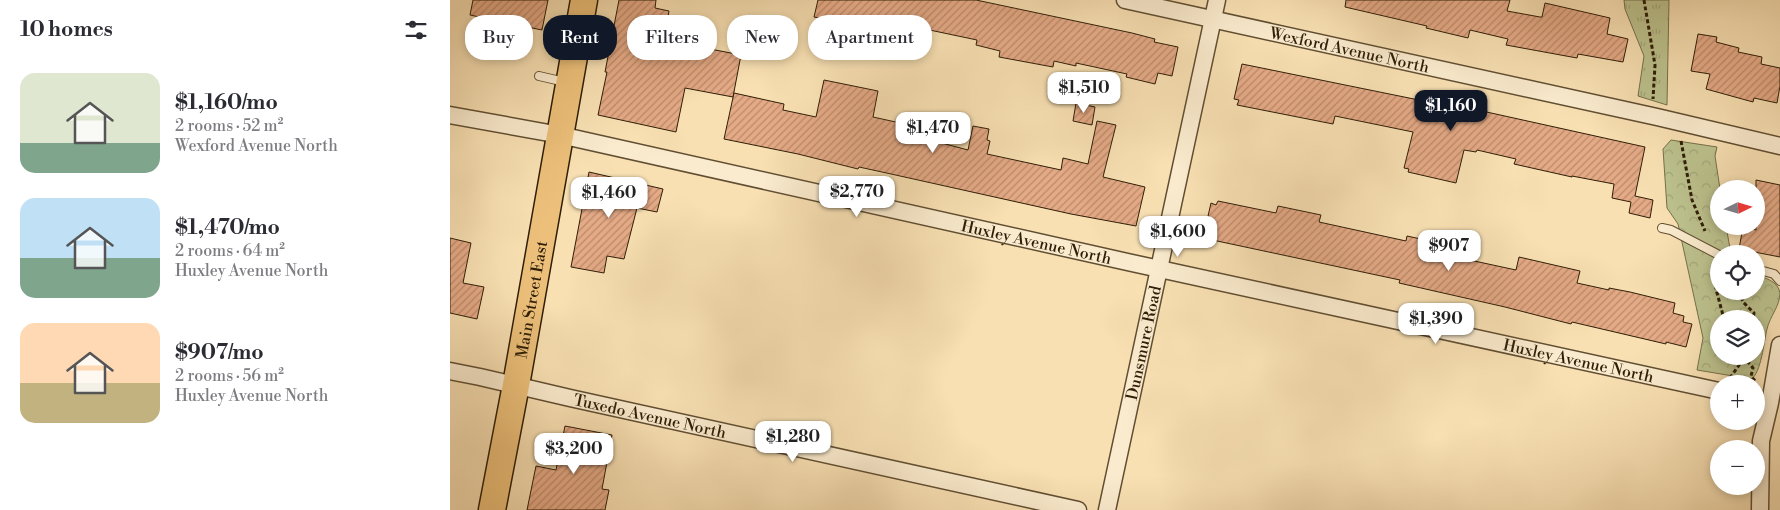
<!DOCTYPE html>
<meta charset="utf-8">
<style>
:root{--surface:#fff;--page:#f2f2f3;--text:#2b2b33;--muted:#7c7c81;--accent:#111827}
body{margin:0;font-family:"Libre Bodoni",serif;background:var(--page);color:var(--text);height:100vh;display:flex;flex-direction:column;font-size:19px;white-space:nowrap}
*{box-sizing:border-box;margin:0}
p{font-size:16px;color:var(--muted)}
.icon{flex:none;width:28px;height:28px;fill:none;stroke:currentColor;stroke-width:2;stroke-linecap:round;stroke-linejoin:round}
.map{position:relative;flex:1;overflow:hidden}
.sheet{display:flex;flex-direction:column;background:var(--surface);width:450px}
.sheet>*{flex:none}
.guide{position:absolute;left:15px;top:15px;width:475px;height:45px;display:flex;gap:10px}
.needle{width:32px;rotate:85deg}
.tools{position:absolute;left:1260px;top:180px;display:grid;gap:10px}
.tools a{display:grid;place-items:center;width:55px;height:55px;border-radius:50%;background:var(--surface);box-shadow:0 2px 8px #0003;font-size:25px}
.price{position:absolute;translate:-50% -42px;padding:0 11px;border-radius:10px;background:#fff;color:#222;font-size:16px;line-height:32px;filter:drop-shadow(0 1px 2px #0008)}
.price::after{content:'';position:absolute;left:50%;top:30px;width:15px;height:11px;margin-left:-8px;background:inherit;clip-path:polygon(0 0,100% 0,50% 100%)}
.price.on{background:var(--accent);color:#fff}
ul{padding:0;list-style:none}
li{display:flex;align-items:center;gap:15px;height:125px;padding:0 20px}
li span{display:grid;place-items:center;flex:none;width:140px;height:100px;border-radius:15px;color:#555}
li>.icon{margin-inline-start:auto}
span .icon{width:60px;height:60px;fill:#fffc;stroke-width:1}
li b{font-size:21px}
h2{display:flex;justify-content:space-between;align-items:center;height:60px;padding:0 20px;font-size:21px}
.chip{padding:0 18px;border-radius:20px;background:var(--surface);box-shadow:0 2px 8px #0003;font-size:18px;line-height:45px}
.chip.on{background:var(--accent);color:#fff}
main{display:flex;flex:1;min-height:0}
.map>svg:first-child{display:block}
</style>
<main>
<section class="sheet">
<h2>10 homes<svg class="icon" aria-label="filters" viewBox="0 0 24 24"><path d="M4 7h16M4 17h16"/><circle cx="9" cy="7" r="2"/><circle cx="15" cy="17" r="2"/></svg></h2>
<ul>
<li><span style="background:linear-gradient(#dfe7d0 70%,#7fa58c 0)"><svg class="icon" aria-label="home" viewBox="0 0 24 24"><path d="M3 11l9-7 9 7M6 9v11h12V9"/></svg></span><div><b>$1,160/mo</b><p>2 rooms · 52 m²</p><p>Wexford Avenue North</p></div></li>
<li><span style="background:linear-gradient(#bfe0f5 60%,#7fa58c 0)"><svg class="icon" aria-label="home" viewBox="0 0 24 24"><path d="M3 11l9-7 9 7M6 9v11h12V9"/></svg></span><div><b>$1,470/mo</b><p>2 rooms · 64 m²</p><p>Huxley Avenue North</p></div></li>
<li><span style="background:linear-gradient(#ffd9b3 60%,#c2b280 0)"><svg class="icon" aria-label="home" viewBox="0 0 24 24"><path d="M3 11l9-7 9 7M6 9v11h12V9"/></svg></span><div><b>$907/mo</b><p>2 rooms · 56 m²</p><p>Huxley Avenue North</p></div></li>
</ul>
</section>
<div class="map">
<svg width="1330" height="510" viewBox="0 0 1330 510">
<defs>
<pattern id="grass-tufts" width="24" height="20" patternUnits="userSpaceOnUse" patternTransform="scale(1.25)"><rect width="24" height="20" fill="#bcc28e"/><path d="M3 7l-1-3M5 7V3M7 7l1-3M15 17l-1-3M17 17v-4M19 17l1-3" fill="none" stroke="#a2a679"/></pattern>
<pattern id="park-crowns" width="20" height="18" patternUnits="userSpaceOnUse" patternTransform="scale(1.25)"><rect width="20" height="18" fill="#bcc28e"/><path d="M2 6a3 3 0 1 1 6 0M12 15a3 3 0 1 1 6 0" fill="none" stroke="#a2a679"/></pattern>
<pattern id="building-hatch" width="6" height="6" patternUnits="userSpaceOnUse" patternTransform="scale(1.25)"><rect width="6" height="6" fill="#e5aa86"/><path d="M-1 1l2-2M0 6l6-6M5 7l2-2" fill="none" stroke="#ba8a6c"/></pattern>
</defs>
<rect width="100%" height="100%" fill="#f8e0b3"/>
<filter id="stains"><feTurbulence type="fractalNoise" baseFrequency=".004" numOctaves="4"/><feColorMatrix values="0 0 0 0 .2 0 0 0 0 .09 0 0 0 0 .02 0 0 0 .5 -.17"/></filter>
<radialGradient id="worn" r=".72"><stop offset=".6" stop-color="#630" stop-opacity="0"/><stop offset="1" stop-color="#630" stop-opacity=".3"/></radialGradient>
<!-- grass -->
<path fill="url(#grass-tufts)" stroke="#76704a" d="M1174,0H1219L1217,105L1188,96L1194,56L1175,9Z"/>
<!-- park -->
<path fill="url(#park-crowns)" stroke="#76704a" fill-rule="evenodd" d="M1221,140L1267,147L1265,156L1270,189H1269V226H1276L1281,254H1269V291H1306V275C1315,278 1328,281 1330,293C1330,306 1320,316 1317,329C1314,341 1311,374 1301,379L1247,370L1253,338L1228,224L1217,208L1213,149ZM1269,319H1306V356H1269Z"/>
<!-- building -->
<g fill="url(#building-hatch)" stroke="#2f1e07">
<path d="M23,0H98L92,30L20,15Z"/>
<path d="M169,0H206L205,8L219,11L214,40L291,55L283,97L235,88L226,132L148,115L157,72H155Z"/>
<path d="M368,0H526L682,33L705,39L704,42L728,47L722,76L708,73L705,84L676,77L677,74L626,63V66L604,61L603,67L549,57L550,51L526,45L527,40L437,21L434,32L364,17Z"/>
<path d="M896,0H1060L1057,11L1090,17H1092L1095,3L1160,18L1157,34L1178,39L1173,62L1128,54L1127,58L1056,45L1058,39L1020,30L1018,38L976,28L977,26L895,7Z"/>
<path d="M1248,34L1267,37L1266,42L1289,48L1288,52L1312,57L1311,64L1330,68V86L1327,103L1304,98L1303,102L1256,89L1260,74L1241,71Z"/>
<path d="M792,64L1013,109L1014,107L1195,147L1185,196L1203,200L1200,218L1179,213L1181,202L1162,198L1164,184L1122,176V177L1064,164L1066,159L1027,150L1026,152L1014,150L1006,183L958,172L959,169L954,168L963,132L885,116L883,124L787,105L789,100L784,99Z"/>
<path d="M374,80L428,91L423,117L473,128L474,126L490,130L488,142L518,150L523,126L539,129L537,140L540,141L537,154L611,170L613,158L638,164L647,121L666,125L653,177L695,187L686,226L621,214L432,172L409,167L408,169L348,154L274,139L284,93L334,104L333,110L366,117Z"/>
<path d="M626,103L645,107L642,125L623,121Z"/>
<path d="M139,172L213,189L207,212L187,208L174,259L157,256L154,273L121,267Z"/>
<path d="M1306,180L1330,185V257L1289,249L1293,227L1306,230Z"/>
<path d="M768,201L826,213L828,206L871,215L869,222L956,241L957,236L1003,246L1001,256L1066,270L1069,257L1130,271L1127,283L1159,290V288L1180,292L1225,303L1223,313L1234,316L1233,322L1242,324L1236,347L1216,342V344L1122,322L1121,324L1055,307L949,283L950,280L753,238L761,203L766,205Z"/>
<path d="M0,238L21,243L13,283L34,287L27,319L0,313Z"/>
<path d="M115,426L162,435L152,489L159,490L155,510H77L86,466L106,470Z"/>
</g>
<g fill="none" stroke-linecap="round" stroke-linejoin="round">
<!-- lane casing -->
<g stroke="#614e32" stroke-width="10">
<g id="lane">
<path d="M89,76L115,82"/>
<path d="M1212,228L1221,230L1269,255"/>
<path d="M1306,269L1324,274L1330,281"/>
</g>
</g>
<!-- street casing -->
<g stroke="#614e32" stroke-width="19">
<g id="street">
<path id="s1" d="M675,0L1207,117L1330,146"/>
<path id="s2" d="M0,115L110,135L682,263L1269,391"/>
<path id="s3" d="M0,371L30,377L120,398L628,510"/>
<path id="s4" d="M657,510L767,0"/>
<path d="M1310,510L1311,441L1320,403L1330,345"/>
</g>
</g>
<!-- primary casing -->
<g stroke="#2f1e07" stroke-width="29">
<g id="primary">
<path id="s5" d="M42,510L66,385L134,0"/>
</g>
</g>
<!-- path -->
<g stroke="#2f1e07" stroke-width="3" stroke-dasharray="4 2.5" stroke-linecap="butt">
<path d="M1194,0L1205,65L1203,99"/>
<path d="M1231,141L1242,200L1255,231"/>
<path d="M1262,266L1266,289L1274,319"/>
<path d="M1289,291L1293,302L1304,313L1303,319"/>
<path d="M1293,356L1303,368L1301,376L1306,382"/>
<path d="M1280,378L1294,358"/>
</g>
<!-- lane -->
<use href="#lane" stroke="#faebce" stroke-width="8"/>
<!-- street -->
<use href="#street" stroke="#faebce" stroke-width="16"/>
<!-- primary -->
<use href="#primary" stroke="#ecc07a" stroke-width="26"/>
</g>
<g text-anchor="middle" stroke-width="5" stroke-linejoin="round" paint-order="stroke">
<!-- street labels -->
<g font-size="16" fill="#2f1e07" stroke="#faebce">
<text dy="6" stroke="none"><textPath href="#s1" startOffset="230">Wexford Avenue North</textPath></text>
<text dy="6" stroke="none"><textPath href="#s2" startOffset="600">Huxley Avenue North</textPath></text>
<text dy="6" stroke="none"><textPath href="#s5" startOffset="214">Main Street East</textPath></text>
<text dy="6" stroke="none"><textPath href="#s4" startOffset="171">Dunsmure Road</textPath></text>
<text dy="6" stroke="none"><textPath href="#s2" startOffset="1155">Huxley Avenue North</textPath></text>
<text dy="6" stroke="none"><textPath href="#s3" startOffset="205">Tuxedo Avenue North</textPath></text>
</g>
</g>
<rect width="100%" height="100%" filter="url(#stains)"/>
<rect width="100%" height="100%" fill="url(#worn)"/>
</svg>
<div class="tools">
<a><svg class="needle" viewBox="-14 -14 28 28"><path d="M0-13l5 13h-10z" fill="#e53935"/><path d="M0 13l5-13h-10z" fill="#7c7c81"/></svg></a>
<a><svg class="icon" aria-label="locate" viewBox="0 0 24 24"><circle cx="12" cy="12" r="6"/><path d="M12 2v4M12 18v4M2 12h4M18 12h4"/></svg></a>
<a><svg class="icon" aria-label="layers" viewBox="0 0 24 24"><path d="M12 4l9 5-9 5-9-5zM3 14l9 5 9-5"/></svg></a>
<a>+</a>
<a>−</a>
</div>
<b class="price" style="left:634px;top:114px">$1,510</b>
<b class="price on" style="left:1001px;top:132px">$1,160</b>
<b class="price" style="left:483px;top:154px">$1,470</b>
<b class="price" style="left:407px;top:218px">$2,770</b>
<b class="price" style="left:159px;top:219px">$1,460</b>
<b class="price" style="left:728px;top:258px">$1,600</b>
<b class="price" style="left:999px;top:272px">$907</b>
<b class="price" style="left:986px;top:345px">$1,390</b>
<b class="price" style="left:343px;top:463px">$1,280</b>
<b class="price" style="left:124px;top:475px">$3,200</b>
<div class="guide">
<a class="chip">Buy</a>
<a class="chip on">Rent</a>
<a class="chip">Filters</a>
<a class="chip">New</a>
<a class="chip">Apartment</a>
</div>
</div>
</main>
